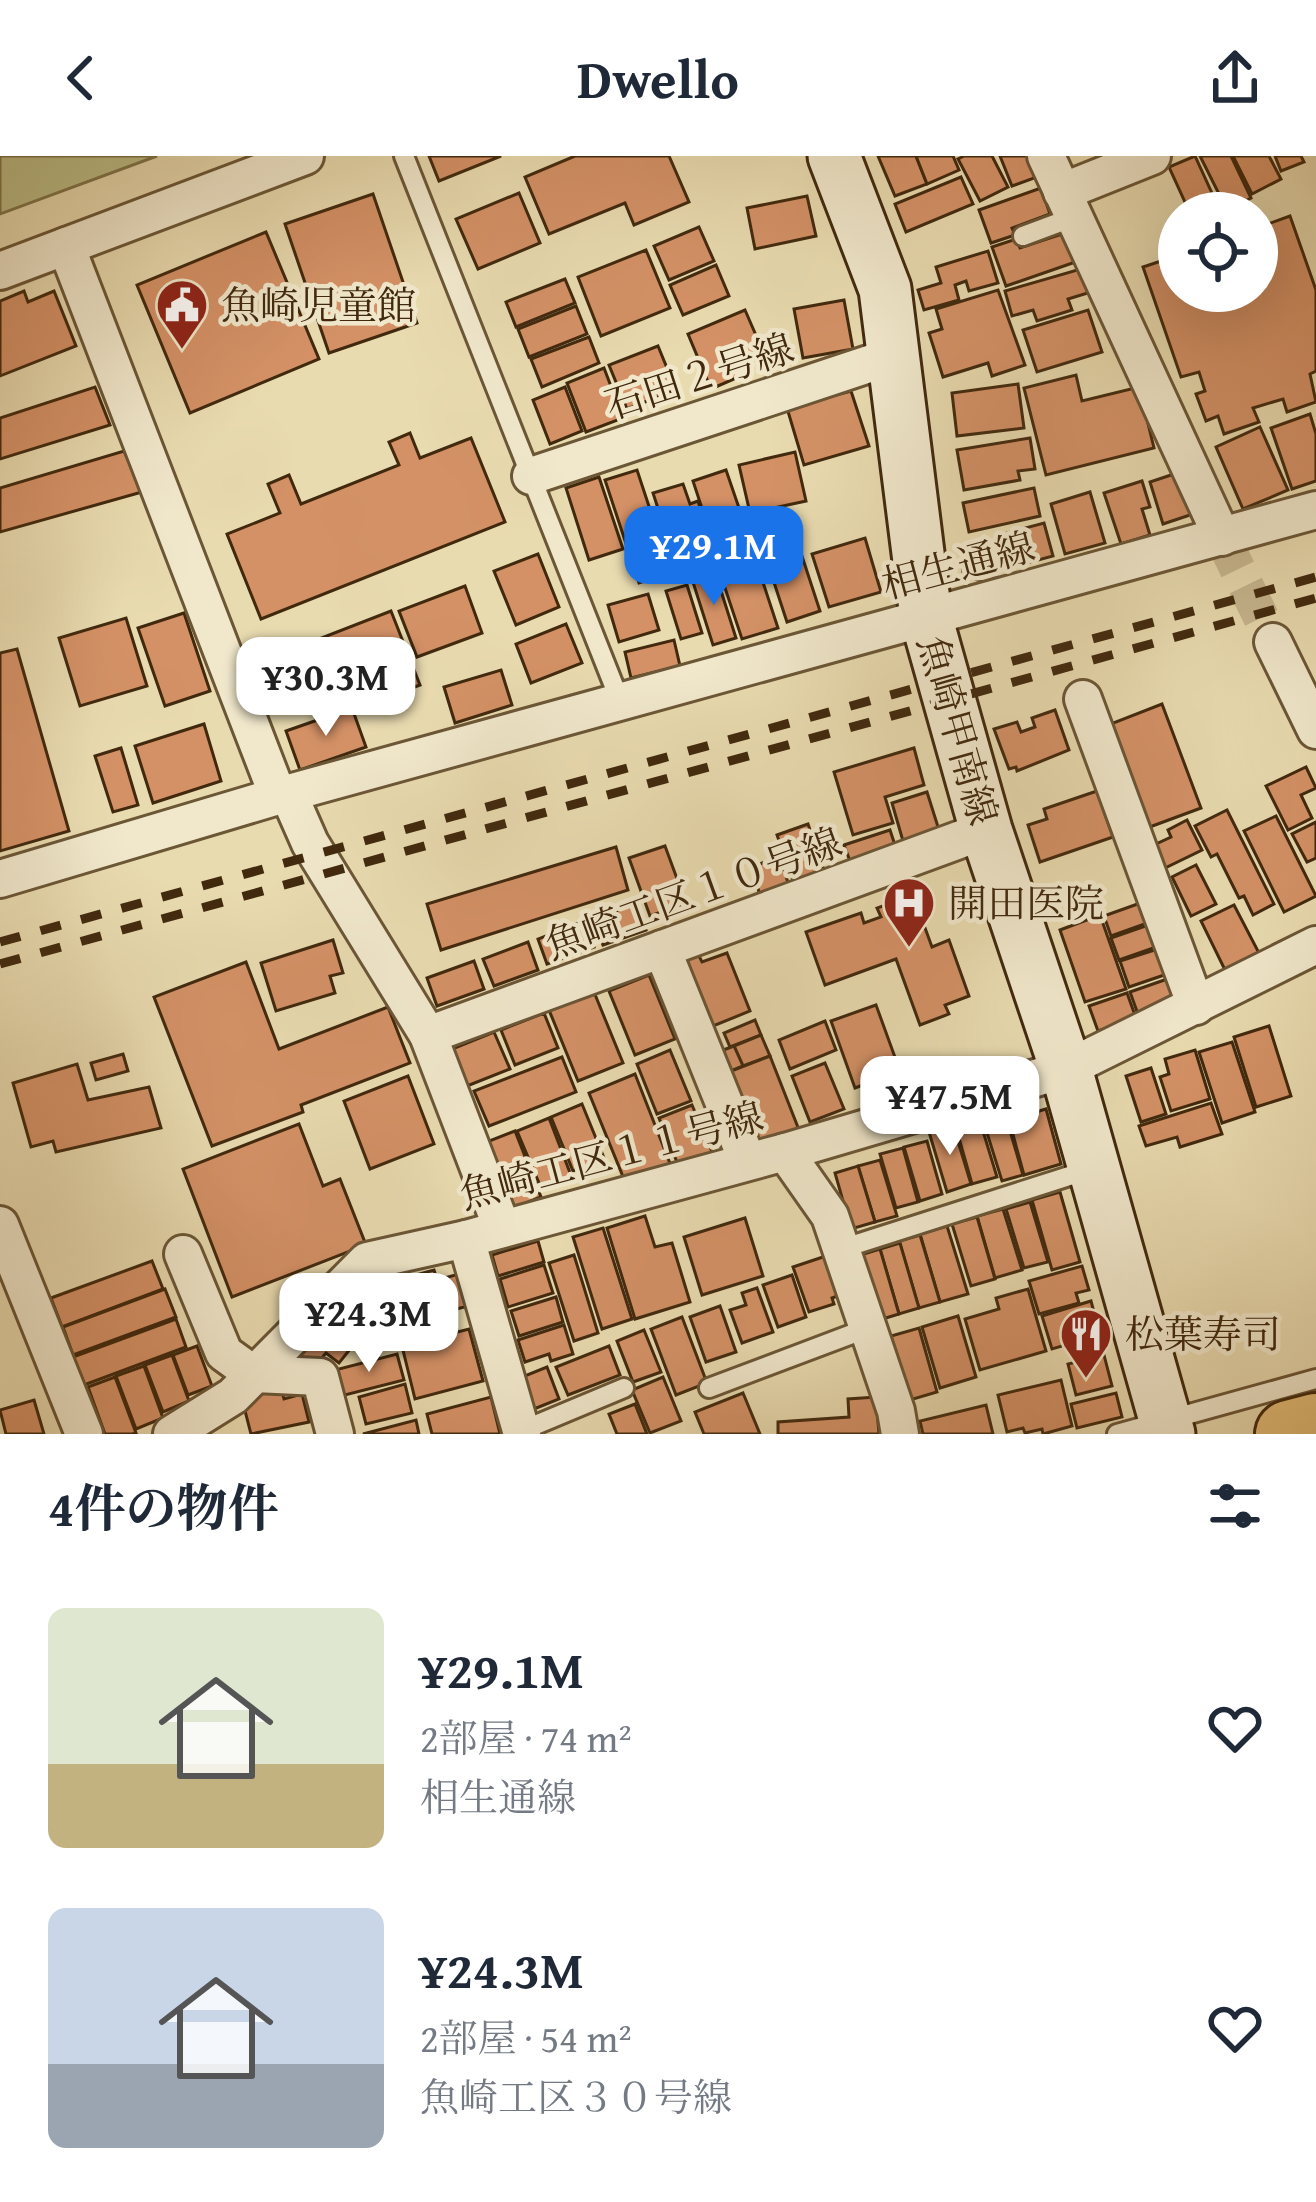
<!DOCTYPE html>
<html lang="ja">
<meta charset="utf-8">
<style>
:root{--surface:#fff;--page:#f6f6f7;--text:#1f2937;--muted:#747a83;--accent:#1a73e8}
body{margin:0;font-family:"Gentium Book Plus","Noto Serif JP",serif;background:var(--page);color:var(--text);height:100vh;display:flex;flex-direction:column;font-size:45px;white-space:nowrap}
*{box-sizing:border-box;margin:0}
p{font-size:39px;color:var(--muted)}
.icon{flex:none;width:66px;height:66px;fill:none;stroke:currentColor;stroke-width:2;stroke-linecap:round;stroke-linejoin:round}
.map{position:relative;height:1278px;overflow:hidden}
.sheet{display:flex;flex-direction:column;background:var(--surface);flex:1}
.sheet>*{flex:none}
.tools{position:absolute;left:1158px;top:36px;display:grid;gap:24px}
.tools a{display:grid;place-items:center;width:120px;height:120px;border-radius:50%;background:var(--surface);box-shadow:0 12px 48px #0002;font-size:60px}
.price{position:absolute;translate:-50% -102px;padding:0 27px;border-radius:24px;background:#fff;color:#222;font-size:39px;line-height:78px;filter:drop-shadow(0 3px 6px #0008)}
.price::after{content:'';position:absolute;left:50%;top:72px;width:36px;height:27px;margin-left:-18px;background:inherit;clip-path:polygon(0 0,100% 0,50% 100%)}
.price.current{background:var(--accent);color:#fff}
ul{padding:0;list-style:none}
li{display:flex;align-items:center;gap:36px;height:300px;padding:0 48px}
li span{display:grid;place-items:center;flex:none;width:336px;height:240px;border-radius:18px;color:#555}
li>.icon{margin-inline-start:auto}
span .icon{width:144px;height:144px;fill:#fffc;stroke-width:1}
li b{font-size:51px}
h2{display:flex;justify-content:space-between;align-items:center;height:144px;padding:0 48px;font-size:51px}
header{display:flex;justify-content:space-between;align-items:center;height:156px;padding:0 48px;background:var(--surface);font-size:54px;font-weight:600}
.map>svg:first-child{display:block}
</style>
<header><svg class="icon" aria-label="back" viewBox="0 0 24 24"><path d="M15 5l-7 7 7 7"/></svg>Dwello<svg class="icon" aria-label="share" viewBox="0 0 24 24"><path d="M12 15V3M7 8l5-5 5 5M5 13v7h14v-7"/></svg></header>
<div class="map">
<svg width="1316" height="1278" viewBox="0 0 1316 1278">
<rect width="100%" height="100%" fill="#e9dbb0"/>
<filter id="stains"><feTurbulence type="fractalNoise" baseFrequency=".00167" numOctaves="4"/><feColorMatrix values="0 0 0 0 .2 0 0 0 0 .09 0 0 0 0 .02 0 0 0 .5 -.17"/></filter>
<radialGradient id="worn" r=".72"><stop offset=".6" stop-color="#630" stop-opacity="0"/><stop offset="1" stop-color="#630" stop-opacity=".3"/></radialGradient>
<!-- green -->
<path fill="#bcbe87" stroke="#7e744a" stroke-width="3" d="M0,0H157L0,58Z"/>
<!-- building -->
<g fill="#d49166" stroke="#41290e" stroke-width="3">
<path d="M429,0H501L439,25Z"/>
<path d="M575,0H669L689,46L634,69L625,47L549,78L525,21Z"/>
<path d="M878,0H916L927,28L895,40Z"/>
<path d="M916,0H953L959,14L927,28Z"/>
<path d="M964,0H992L1008,31L980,45L958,3Z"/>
<path d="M1000,0H1028L1037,21L1012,30Z"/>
<path d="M1195,0L1216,46L1190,57L1169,11Z"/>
<path d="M1200,0H1231L1251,42L1227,54Z"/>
<path d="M1233,0H1269L1281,23L1252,38Z"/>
<path d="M1275,0H1301L1304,6L1281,15Z"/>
<path d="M961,21L973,48L906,76L895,48Z"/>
<path d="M1041,32L1050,58L1012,72L1015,79L991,87L979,54Z"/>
<path d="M519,37L540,87L478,113L456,63Z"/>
<path d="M373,38L417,167L329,197L285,68Z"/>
<path d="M807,40L816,80L755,93L747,52Z"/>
<path d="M1290,60L1316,134V215L1310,218L1316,246L1287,256L1283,243L1253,252L1259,266L1224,278L1218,260L1206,265L1196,238L1205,235L1199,216L1181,221L1143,111L1179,99V135H1257V72Z"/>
<path d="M699,71L714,105L669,124L654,90Z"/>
<path d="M1074,74L1084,103L1006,130L992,91L1016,83L1020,92Z"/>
<path d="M266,76L319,203L190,257L137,129Z"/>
<path d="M646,94L670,152L601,180L578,121Z"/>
<path d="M988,95L998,127L969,135L966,125L955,129L959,144L924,154L918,134L941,127L936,111Z"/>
<path d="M716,109L729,140L683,159L670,129Z"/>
<path d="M1084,112L1091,136L1068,143L1072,154L1037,165L1033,154L1012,160L1005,135Z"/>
<path d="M565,123L575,147L516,171L506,146Z"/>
<path d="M998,134L1025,209L992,220L988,207L943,221L929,177L942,173L936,153Z"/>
<path d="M24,135L28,146L54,135L76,190L0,220V145Z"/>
<path d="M844,144L853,193L803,202L794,153Z"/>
<path d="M576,150L587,178L529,201L518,173Z"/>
<path d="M745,154L765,200L744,208L748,217L711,233L688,178Z"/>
<path d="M1088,154L1102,196L1037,216L1023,174Z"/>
<path d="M589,181L599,207L542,231L531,203Z"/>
<path d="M658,190L676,234L627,253L609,209Z"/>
<path d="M604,212L623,262L586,276L567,227Z"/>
<path d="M1076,219L1082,245L1139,231L1154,292L1046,319L1024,232Z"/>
<path d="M1018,228L1024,272L957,280L952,237Z"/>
<path d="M95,231L110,269L0,303V262Z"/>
<path d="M565,231L582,275L550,288L533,244Z"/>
<path d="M851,235L869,290L804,309L787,252Z"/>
<path d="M1310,258L1316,278V325L1292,333L1271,272Z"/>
<path d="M1260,271L1288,334L1243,353L1216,291Z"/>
<path d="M410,277L420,302L471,282L505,366L261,463L227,378L280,357L268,328L289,319L301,348L399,309L389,286Z"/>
<path d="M1030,282L1035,313L1018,315L1020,324L964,334L957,294Z"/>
<path d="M124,295L142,336L0,376V332Z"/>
<path d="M795,296L806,345L750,357L739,309Z"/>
<path d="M637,314L671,417L639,427L605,324Z"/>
<path d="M726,314L750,384L716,395L693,325Z"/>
<path d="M1180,316L1193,358L1163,368L1150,326Z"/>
<path d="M599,321L623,393L589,404L566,332Z"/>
<path d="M1142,325L1150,351L1142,353L1150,379L1121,388L1104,337Z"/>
<path d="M683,328L690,348L698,345L714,397L676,408L653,337Z"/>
<path d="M1034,332L1040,360L969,376L963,347Z"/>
<path d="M1090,336L1105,387L1065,398L1051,348Z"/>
<path d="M1044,367L1053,400L1016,410L1007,377Z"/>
<path d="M865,382L881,436L829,451L812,398Z"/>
<path d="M798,388L820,455L787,466L765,399Z"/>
<path d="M989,388L997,420L985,427L963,418V396Z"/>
<path d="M538,398L559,451L516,469L494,415Z"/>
<path d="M756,405L778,472L742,483L720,417Z"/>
<path d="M715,416L736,482L713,489L692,423Z"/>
<path d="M687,429L702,477L681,483L666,435Z"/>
<path d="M465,430L482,477L417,501L399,455Z"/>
<path d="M648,438L659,474L619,486L608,449Z"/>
<path d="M391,455L420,529L387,541L379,519L294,552L279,512L316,497L311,486Z"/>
<path d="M184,457L210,535L165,550L138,472Z"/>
<path d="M126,462L147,530L80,550L59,482Z"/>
<path d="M566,468L582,507L531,527L516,488Z"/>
<path d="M674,484L680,510L631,522L625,496Z"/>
<path d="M17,493L69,675L0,695V497Z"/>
<path d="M501,514L512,549L455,567L444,531Z"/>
<path d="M1162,548L1201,652L1147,672L1108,569Z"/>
<path d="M352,552L366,591L300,614L286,575Z"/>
<path d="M1055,554L1069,594L1017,615L1016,611L1009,613L994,573L1017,566L1021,576L1035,571L1032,562Z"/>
<path d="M204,568L221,625L153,647L135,590Z"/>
<path d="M121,592L138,649L113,656L95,600Z"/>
<path d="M914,592L924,629L885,641L893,667L853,679L834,616Z"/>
<path d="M1306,611L1316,632L1301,639L1312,662L1288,674L1266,630Z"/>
<path d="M1097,635L1113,681L1040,706L1028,669L1047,663L1044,653Z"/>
<path d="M927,636L939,674L903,685L892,647Z"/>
<path d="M1227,654L1274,748L1253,759L1244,740L1239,742L1217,698L1211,701L1195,670Z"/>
<path d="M1276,660L1316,740L1284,756L1244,675Z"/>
<path d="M1187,664L1202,694L1165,712L1154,689L1171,681L1168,674Z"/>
<path d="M1316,666V702L1307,706L1292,678Z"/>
<path d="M808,668L825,717L794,727L777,679Z"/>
<path d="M890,674L895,689L850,705L844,689Z"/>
<path d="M665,690L686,747L650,760L629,702Z"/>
<path d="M616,691L628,734L441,794L427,748Z"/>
<path d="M779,701L789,729L760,739L751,711Z"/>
<path d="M1196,709L1216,748L1191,760L1172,721Z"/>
<path d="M913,739L932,791L949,784L969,840L945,849L949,858L920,869L896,803L825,829L806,776L861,757L864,767L881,761L877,752Z"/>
<path d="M1146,745L1153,765L1111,780L1104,760Z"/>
<path d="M636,748L646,774L603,789L593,763Z"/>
<path d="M1234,749L1259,797L1225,814L1201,765Z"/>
<path d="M1100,759L1126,833L1085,846L1060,774Z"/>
<path d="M584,765L594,791L547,808L538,783Z"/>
<path d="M1154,767L1162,789L1119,804L1111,782Z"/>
<path d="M333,784L343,817L330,820L335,837L276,855L261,807Z"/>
<path d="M528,786L538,814L494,830L483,803Z"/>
<path d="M1164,791L1173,816L1129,831L1120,805Z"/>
<path d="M727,797L750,855L708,872L681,805L698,798L702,806Z"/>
<path d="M474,805L484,833L437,850L427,822Z"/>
<path d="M246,806L279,893L388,851L410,907L301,949L303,956L212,990L154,841Z"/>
<path d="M649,819L675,883L635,899L609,835Z"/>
<path d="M1173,821L1182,846L1139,861L1130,836Z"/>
<path d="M594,836L623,907L578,925L549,854Z"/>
<path d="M1127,837L1136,862L1098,875L1089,850Z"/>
<path d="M876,849L900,915L855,932L831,865Z"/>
<path d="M544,857L558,892L515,909L501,874Z"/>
<path d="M755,864L761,879L730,891L724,877Z"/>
<path d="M825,865L836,894L790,913L779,884Z"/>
<path d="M1269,870L1291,940L1256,951L1234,881Z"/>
<path d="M494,876L510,913L467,930L452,893Z"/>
<path d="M761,879L770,900L743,910L734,890Z"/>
<path d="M1232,886L1255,956L1222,967L1199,896Z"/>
<path d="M734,890L743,910L726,917L718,896Z"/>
<path d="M670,894L691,945L657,958L637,908Z"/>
<path d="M1195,894L1210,943L1171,955L1160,921L1169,918L1165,903Z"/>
<path d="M123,898L128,915L96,924L91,907Z"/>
<path d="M770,900L799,974L756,991L726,917Z"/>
<path d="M562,901L576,936L489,970L474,935Z"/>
<path d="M825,907L844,953L810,966L792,920Z"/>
<path d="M77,908L88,944L149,931L161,972L56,996L53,985L31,991L13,927Z"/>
<path d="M1151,912L1166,958L1141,966L1126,920Z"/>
<path d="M635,918L671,1010L626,1028L589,937Z"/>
<path d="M408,920L434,988L370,1013L344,945Z"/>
<path d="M1211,947L1222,978L1180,991L1177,981L1146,990L1139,970Z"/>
<path d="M582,948L604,1002L573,1015L551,961Z"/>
<path d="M692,949L713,998L679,1011L659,962Z"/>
<path d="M1046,953L1061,1008L1024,1019L1009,964Z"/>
<path d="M1005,958L1023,1019L1002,1025L983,964Z"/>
<path d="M549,962L572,1022L542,1034L517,975Z"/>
<path d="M979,962L997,1021L972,1028L955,968Z"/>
<path d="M299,968L323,1030L340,1023L366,1089L232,1141L183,1013Z"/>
<path d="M953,969L971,1028L947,1036L929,976Z"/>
<path d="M515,975L541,1041L511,1053L484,987Z"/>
<path d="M927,985L942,1038L920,1045L904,991Z"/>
<path d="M903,992L918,1046L896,1052L880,998Z"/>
<path d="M880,1004L897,1060L875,1066L858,1010Z"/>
<path d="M858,1010L875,1066L851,1073L835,1017Z"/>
<path d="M1060,1036L1080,1106L1052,1114L1032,1044Z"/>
<path d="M1030,1046L1048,1106L1024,1112L1006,1053Z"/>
<path d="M1003,1053L1022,1114L995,1122L977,1060Z"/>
<path d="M645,1060L655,1091L672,1087L690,1146L635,1163L607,1072Z"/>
<path d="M977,1061L995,1123L971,1130L952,1068Z"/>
<path d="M745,1062L763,1120L702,1139L684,1081Z"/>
<path d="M947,1070L968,1138L940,1146L920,1078Z"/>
<path d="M603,1072L632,1163L602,1173L573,1081Z"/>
<path d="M920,1079L940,1146L919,1152L899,1085Z"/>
<path d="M538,1085L544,1106L498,1120L492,1099Z"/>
<path d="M900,1087L919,1152L899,1158L880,1093Z"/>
<path d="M880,1093L899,1158L876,1165L857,1100Z"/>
<path d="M574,1099L598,1177L574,1185L549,1107Z"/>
<path d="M829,1099L843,1138L832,1142L834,1148L809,1156L793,1111Z"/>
<path d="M152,1105L163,1133L62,1171L51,1142Z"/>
<path d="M544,1109L553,1137L508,1151L500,1123Z"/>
<path d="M1082,1110L1089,1134L1076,1137L1079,1147L1039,1158L1029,1125Z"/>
<path d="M434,1114L437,1124L459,1118L468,1150L405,1167L394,1125Z"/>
<path d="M792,1119L806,1161L778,1171L763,1129Z"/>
<path d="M757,1132L773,1176L742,1187L730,1154L746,1149L742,1137Z"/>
<path d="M165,1133L176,1161L73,1199L63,1171Z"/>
<path d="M1028,1133L1046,1195L980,1214L965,1163L999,1153L996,1142Z"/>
<path d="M357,1134L399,1169L380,1193L337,1158Z"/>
<path d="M556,1141L563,1166L519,1180L511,1155Z"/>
<path d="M1091,1145L1100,1179L1052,1193L1042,1160Z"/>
<path d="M720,1150L736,1196L706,1206L690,1161Z"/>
<path d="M330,1158L359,1182L339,1207L326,1197L313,1212L297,1198Z"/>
<path d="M958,1160L976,1221L940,1232L922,1171Z"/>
<path d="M682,1161L707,1227L676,1239L651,1173Z"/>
<path d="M176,1163L186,1191L84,1229L73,1201Z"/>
<path d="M564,1169L573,1198L551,1205L549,1198L525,1206L518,1184Z"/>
<path d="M919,1172L937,1236L910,1244L891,1180Z"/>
<path d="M469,1173L483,1225L415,1243L402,1190Z"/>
<path d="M644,1174L661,1216L633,1226L617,1185Z"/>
<path d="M197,1190L212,1230L188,1239L173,1199Z"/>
<path d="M609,1190L620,1219L568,1239L556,1211Z"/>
<path d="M397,1198L404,1224L341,1240L335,1214Z"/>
<path d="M172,1199L189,1245L163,1256L145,1209Z"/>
<path d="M1104,1199L1112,1230L1076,1239L1068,1208Z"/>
<path d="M144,1210L163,1262L136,1273L116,1220Z"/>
<path d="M547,1211L559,1243L534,1253L522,1221Z"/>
<path d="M115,1221L136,1277L132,1278H105L88,1231Z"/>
<path d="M663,1221L681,1265L650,1277L632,1234Z"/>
<path d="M1061,1224L1072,1270L1043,1278L1042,1273L1025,1277L1023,1272L1007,1276L998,1239Z"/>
<path d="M405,1228L412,1257L366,1268L359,1241Z"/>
<path d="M281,1232L284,1243L302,1238L309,1266L251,1278L242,1243Z"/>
<path d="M743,1237L760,1278H704L695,1256Z"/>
<path d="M1116,1237L1122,1261L1077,1272L1071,1248Z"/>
<path d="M491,1241L500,1278H432L427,1258Z"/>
<path d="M876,1241L879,1278H778V1266L849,1261L848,1243Z"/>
<path d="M34,1244L44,1278H6L0,1254Z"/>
<path d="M635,1248L647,1278H617L609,1258Z"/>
<path d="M986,1249L993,1278H923L920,1265Z"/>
<path d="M416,1264L419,1278H363Z"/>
</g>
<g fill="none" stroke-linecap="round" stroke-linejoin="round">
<!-- street-tunnel -->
<path stroke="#c7b790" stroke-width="36" stroke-dasharray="36 18" stroke-linecap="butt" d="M1222,381L1273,486"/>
<!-- lane casing -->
<g stroke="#6b5636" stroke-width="24">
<g id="lane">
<path d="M404,0L620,545"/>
<path d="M1023,80L1074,61"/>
<path d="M841,1093L1088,1014"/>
<path d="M709,1232L868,1172"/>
<path d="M521,1275L624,1232"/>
<path d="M1117,1278L1316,1223"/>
</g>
</g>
<!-- street casing -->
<g stroke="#6b5636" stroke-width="42">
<g id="street">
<path d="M1046,0L1222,381"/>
<path d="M1062,36L1152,0"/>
<path d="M66,90L278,640"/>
<path d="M0,115L305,0"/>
<path d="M531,320L893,200"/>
<path d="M1273,486L1316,574"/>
<path d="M1083,543L1196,850"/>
<path d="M288,637L310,687L428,879L502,1072"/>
<path d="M0,723L278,640L1316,354"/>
<path d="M662,793L747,1004"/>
<path d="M428,879L986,674"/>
<path d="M785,996L830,1060L896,1255L900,1278"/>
<path d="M0,1069L84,1278"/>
<path d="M466,1083L522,1278"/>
<path d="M183,1098L224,1197L253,1218L320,1221L335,1278"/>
<path d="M172,1278L233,1240L367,1105L466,1083L785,996L1066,913L1316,789"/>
</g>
</g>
<!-- secondary casing -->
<g stroke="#41290e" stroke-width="57">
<path id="secondary" d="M834,0L885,133L926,461L986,674L1066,913L1169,1278"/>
</g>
<!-- highway casing -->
<g stroke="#41290e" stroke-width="72">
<path id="highway" d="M1289,1278L1316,1271"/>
</g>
<!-- lane -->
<use href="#lane" stroke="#f1e8cc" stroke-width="18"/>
<!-- street -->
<use href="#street" stroke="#f1e8cc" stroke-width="36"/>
<!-- secondary -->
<use href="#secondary" stroke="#f1e8cc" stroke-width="51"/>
<!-- highway -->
<use href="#highway" stroke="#e4be78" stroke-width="66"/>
<!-- rail -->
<g stroke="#41290e" stroke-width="9" stroke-dasharray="21 21" stroke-linecap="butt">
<path d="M0,786L1316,421"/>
<path d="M0,808L1316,442"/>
</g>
</g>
<!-- icons -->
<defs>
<g id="civic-pin" transform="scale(2.7)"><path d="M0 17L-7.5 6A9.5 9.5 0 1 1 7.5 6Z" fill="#8f2418" stroke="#f1e8cc"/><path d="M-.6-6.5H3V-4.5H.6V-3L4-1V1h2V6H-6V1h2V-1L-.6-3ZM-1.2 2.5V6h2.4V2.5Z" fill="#fff"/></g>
<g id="hospital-pin" transform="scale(2.7)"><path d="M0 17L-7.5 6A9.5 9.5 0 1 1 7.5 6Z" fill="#8f2418" stroke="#f1e8cc"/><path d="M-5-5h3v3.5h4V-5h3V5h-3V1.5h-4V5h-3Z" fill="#fff"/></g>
<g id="restaurant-pin" transform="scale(2.7)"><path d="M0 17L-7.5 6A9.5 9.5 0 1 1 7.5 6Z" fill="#8f2418" stroke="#f1e8cc"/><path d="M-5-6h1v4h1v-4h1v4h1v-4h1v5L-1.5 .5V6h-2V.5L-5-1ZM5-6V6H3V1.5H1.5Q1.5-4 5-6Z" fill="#fff"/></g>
</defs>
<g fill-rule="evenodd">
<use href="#civic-pin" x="182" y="149"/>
<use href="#hospital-pin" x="909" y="747"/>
<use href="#restaurant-pin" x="1086" y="1178"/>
</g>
<g text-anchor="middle" stroke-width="9" stroke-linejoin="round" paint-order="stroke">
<!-- poi labels -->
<g font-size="39" fill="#41290e" stroke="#f1e8cc" text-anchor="start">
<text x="221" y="163">魚崎児童館</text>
<text x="948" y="761">開田医院</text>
<text x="1125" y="1192">松葉寿司</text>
</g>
<!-- street labels -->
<g font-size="39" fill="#41290e" stroke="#f1e8cc">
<text transform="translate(699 220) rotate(-18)" y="14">石田２号線</text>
<text transform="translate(958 409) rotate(-15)" y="14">相生通線</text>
<text transform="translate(958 574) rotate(74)" y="14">魚崎甲南線</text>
<text transform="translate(693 737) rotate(-20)" y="14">魚崎工区１０号線</text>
<text transform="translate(611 999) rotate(-15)" y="14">魚崎工区１１号線</text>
</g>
</g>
<rect width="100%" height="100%" filter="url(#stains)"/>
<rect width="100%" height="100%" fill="url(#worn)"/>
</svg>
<div class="tools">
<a><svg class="icon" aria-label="locate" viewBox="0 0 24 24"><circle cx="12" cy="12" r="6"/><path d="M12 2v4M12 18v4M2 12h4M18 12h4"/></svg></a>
</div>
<b class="price current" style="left:714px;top:452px">¥29.1M</b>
<b class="price" style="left:326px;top:583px">¥30.3M</b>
<b class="price" style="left:950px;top:1002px">¥47.5M</b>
<b class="price" style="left:369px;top:1219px">¥24.3M</b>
</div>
<section class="sheet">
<h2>4件の物件<svg class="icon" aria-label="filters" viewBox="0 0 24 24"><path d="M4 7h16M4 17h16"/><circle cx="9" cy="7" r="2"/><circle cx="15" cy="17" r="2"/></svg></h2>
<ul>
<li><span style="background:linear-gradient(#dfe7d0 65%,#c2b280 0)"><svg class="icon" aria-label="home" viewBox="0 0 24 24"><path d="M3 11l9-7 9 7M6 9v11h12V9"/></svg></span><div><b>¥29.1M</b><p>2部屋 · 74 m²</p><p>相生通線</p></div><svg class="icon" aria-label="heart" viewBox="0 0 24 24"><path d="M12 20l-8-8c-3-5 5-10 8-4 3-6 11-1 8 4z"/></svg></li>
<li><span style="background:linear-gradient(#c9d6e8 65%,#9aa5b1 0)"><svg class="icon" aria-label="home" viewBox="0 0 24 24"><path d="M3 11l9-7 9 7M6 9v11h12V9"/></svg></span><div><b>¥24.3M</b><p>2部屋 · 54 m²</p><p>魚崎工区３０号線</p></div><svg class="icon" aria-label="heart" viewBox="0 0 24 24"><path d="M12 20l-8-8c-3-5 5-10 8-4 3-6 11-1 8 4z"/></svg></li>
</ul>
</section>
